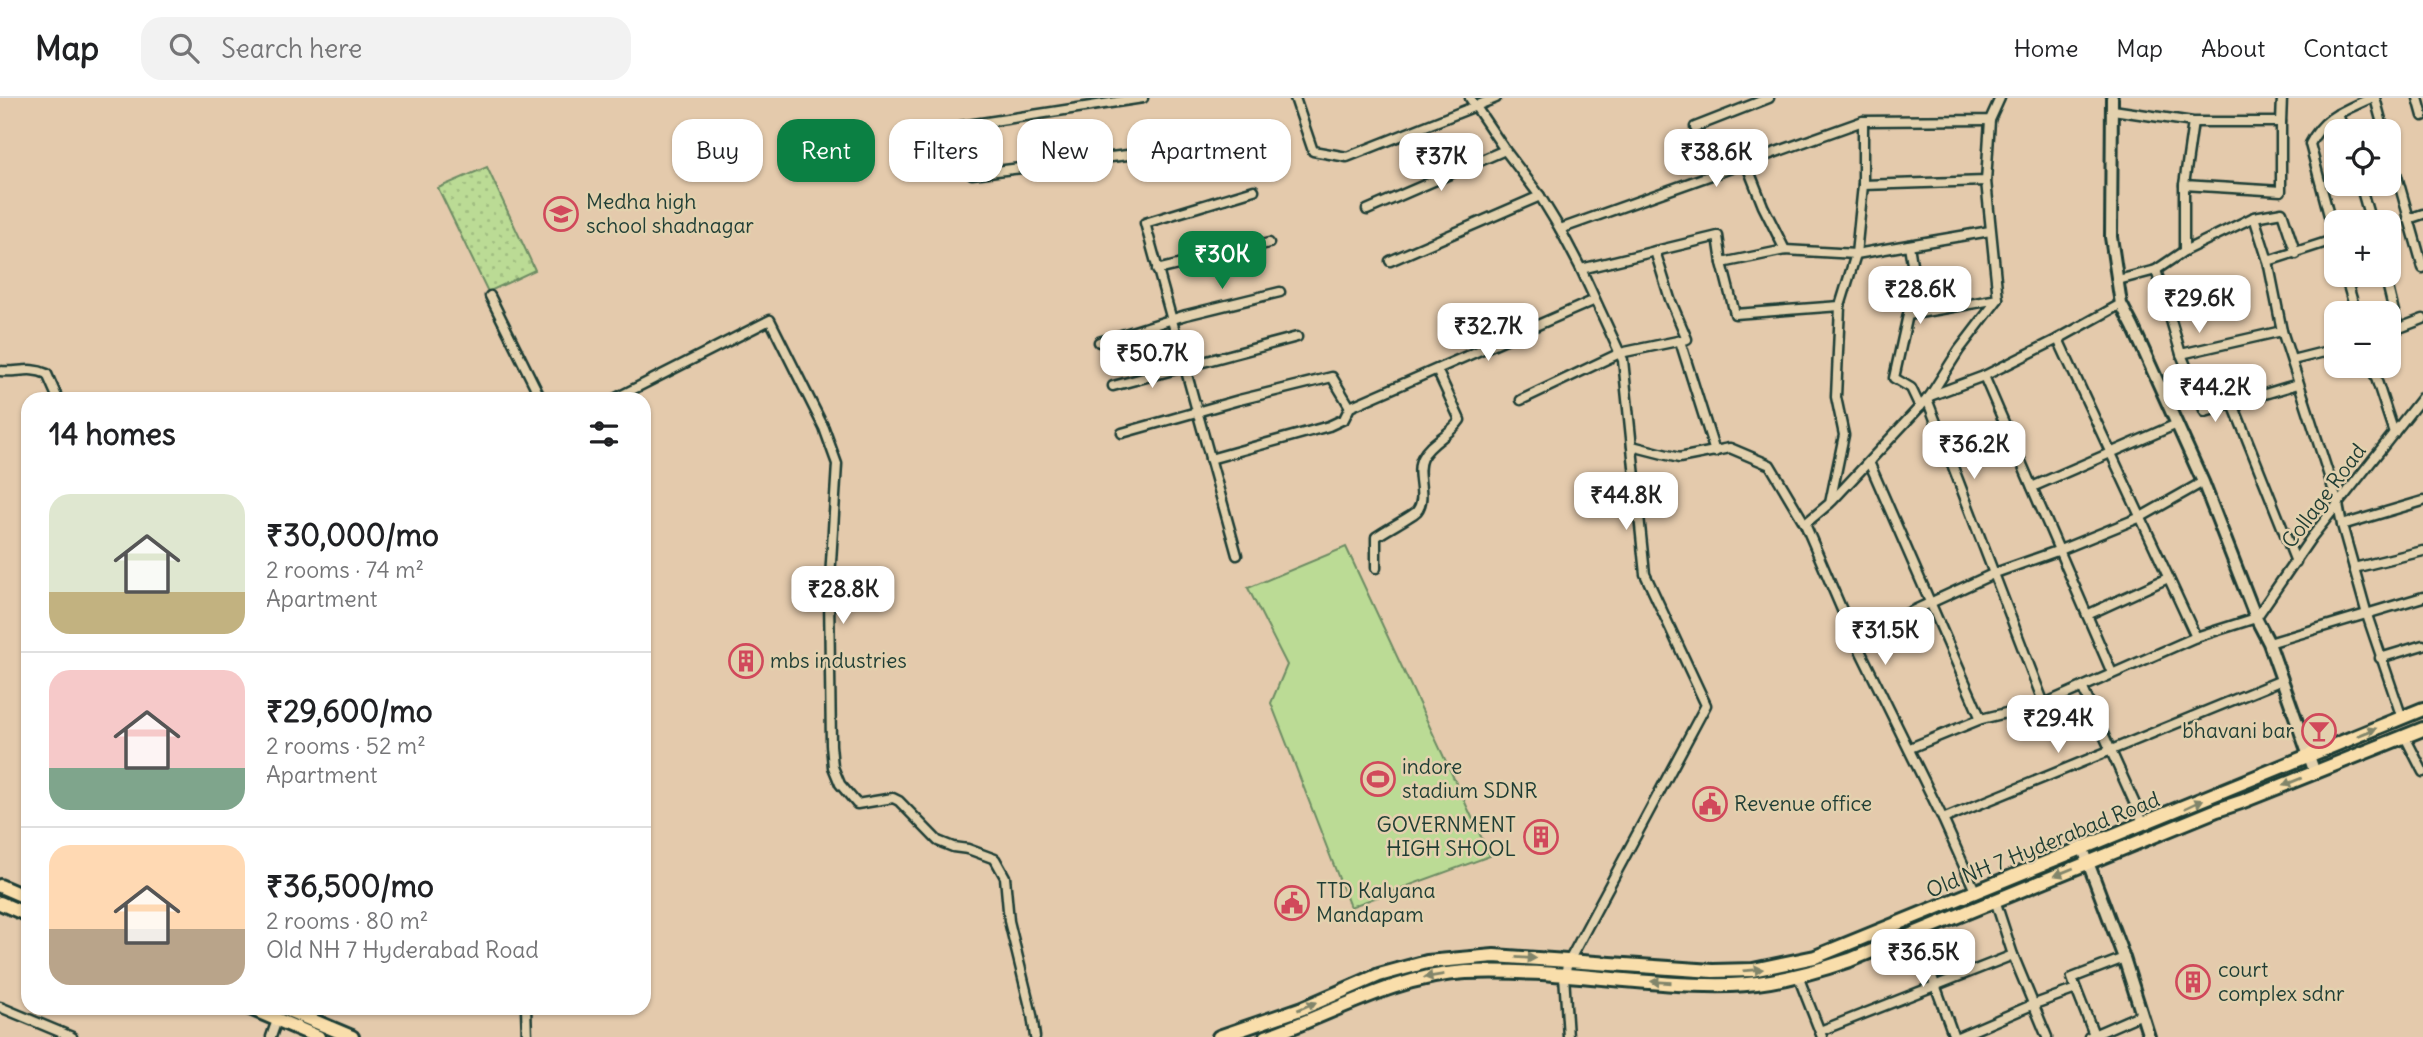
<!DOCTYPE html>
<meta charset="utf-8">
<style>
:root{--surface:#fff;--page:#f2f2f2;--text:#202124;--muted:#757577;--line:#e0e0e0;--accent:#0b8043}
body{margin:0;font-family:Delius,sans-serif;background:var(--page);color:var(--text);height:100vh;display:flex;flex-direction:column;font-size:26px;white-space:nowrap}
*{box-sizing:border-box;margin:0}
p{font-size:23px;color:var(--muted)}
.icon{flex:none;width:38px;height:38px;fill:none;stroke:currentColor;stroke-width:2;stroke-linecap:round;stroke-linejoin:round}
.map{position:relative;flex:1;overflow:hidden}
.panel{position:absolute;left:21px;top:294px;width:630px;height:623px;display:flex;flex-direction:column;background:var(--surface);border-radius:21px;box-shadow:0 2px 5px #0004}
.panel>*{flex:none}
.top-card{position:absolute;left:672px;top:21px;width:665px;height:63px;display:flex;gap:14px}
.tools{position:absolute;left:2324px;top:21px;display:grid;gap:14px}
.tools a{display:grid;place-items:center;width:77px;height:77px;border-radius:14px;background:var(--surface);box-shadow:0 2px 5px #0004;font-size:35px}
.price{position:absolute;translate:-50% -60px;padding:0 16px;border-radius:14px;background:#fff;color:#222;font-size:23px;line-height:46px;filter:drop-shadow(0 2px 4px #0008)}
.price::after{content:'';position:absolute;left:50%;top:42px;width:21px;height:16px;margin-left:-10px;background:inherit;clip-path:polygon(0 0,100% 0,50% 100%)}
.price.selected{background:var(--accent);color:#fff}
ul{padding:0;list-style:none}
li{display:flex;align-items:center;gap:21px;height:175px;padding:0 28px}
li+li{border-top:2px solid var(--line)}
li span{display:grid;place-items:center;flex:none;width:196px;height:140px;border-radius:21px;color:#555}
li>.icon{margin-inline-start:auto}
span .icon{width:84px;height:84px;fill:#fffc;stroke-width:1}
li b{font-size:30px}
h2{display:flex;justify-content:space-between;align-items:center;height:84px;padding:0 28px;font-size:30px}
.pill{padding:0 24px;border-radius:21px;background:var(--surface);box-shadow:0 2px 5px #0004;font-size:24px;line-height:63px}
.pill.selected{background:var(--accent);color:#fff}
header{display:flex;align-items:center;gap:42px;box-sizing:border-box;height:98px;padding:0 35px;background:var(--surface);border-bottom:2px solid var(--line)}
header strong{font-size:33px}
nav{display:flex;gap:38px;margin-inline-start:auto;font-size:24px}
.search{width:490px;height:63px;background:var(--page);display:flex;align-items:center;gap:18px;box-sizing:border-box;padding:0 24px;border-radius:21px;color:var(--muted);font-size:26px}
.map>svg:first-child{display:block}
</style>
<header>
<strong>Map</strong>
<div class="search"><svg class="icon" aria-label="search" viewBox="0 0 24 24"><circle cx="10" cy="10" r="6"/><path d="M15 15l6 6"/></svg>Search here</div>
<nav><a>Home</a><a>Map</a><a>About</a><a>Contact</a></nav>
</header>
<div class="map">
<svg width="2423" height="939" viewBox="0 0 2423 939">
<defs>
<pattern id="park-dots" width="8" height="8" patternUnits="userSpaceOnUse" patternTransform="scale(1.75)"><rect width="8" height="8" fill="#bbdb95"/><path d="M2 2h.1M6 6h.1" fill="none" stroke="#a0bd81" stroke-width="1.8" stroke-linecap="round"/></pattern>
</defs>
<rect width="100%" height="100%" fill="#e4caac"/>
<filter id="ink" filterUnits="userSpaceOnUse"><feTurbulence type="fractalNoise" baseFrequency=".0143" numOctaves="2"/><feDisplacementMap in="SourceGraphic" scale="14" xChannelSelector="R" yChannelSelector="G"/><feConvolveMatrix kernelMatrix="1 2 1 2 8 2 1 2 1" color-interpolation-filters="sRGB"/></filter>
<g filter="url(#ink)">
<!-- park -->
<path fill="url(#park-dots)" stroke="#6d8c64" stroke-width="2" d="M487,69L535,172L488,194L438,90Z"/>
<!-- pitch -->
<path fill="#bbdb95" stroke="#6d8c64" stroke-width="2" d="M1346,449L1490,758L1350,809L1271,605L1287,567L1248,490Z"/>
<g fill="none" stroke-linecap="round" stroke-linejoin="round">
<!-- minor casing -->
<g stroke="#1f3d34" stroke-width="13">
<g id="minor">
<path d="M1143,0L961,28L972,76L1250,42L1269,31"/>
<path d="M1295,0L1313,53L1347,59L1496,0"/>
<path d="M1470,0L1505,52L1540,98L1560,131L1581,171L1623,262L1645,476L1706,607L1569,863L1564,877L1568,939"/>
<path d="M2375,0L2384,33"/>
<path d="M2418,0L2423,18"/>
<path d="M2113,12L2193,24H2281V93L2184,87L2193,24"/>
<path d="M2338,16L2344,33"/>
<path d="M2281,24L2282,0"/>
<path d="M1695,29L1769,0"/>
<path d="M2389,50L2423,170"/>
<path d="M1746,65L1763,108L1785,152"/>
<path d="M2360,86L2371,124"/>
<path d="M1863,87L1986,83L1990,22"/>
<path d="M2184,87V153"/>
<path d="M1367,112L1505,52"/>
<path d="M2254,119L2282,114L2296,156"/>
<path d="M2408,121L2423,116"/>
<path d="M1560,131L1863,23L1990,22L2000,0"/>
<path d="M2336,144L2310,46C2324,18 2344,13 2371,0"/>
<path d="M1909,147L1915,185L1894,280L1911,290L1920,309"/>
<path d="M1390,163L1540,98"/>
<path d="M2268,163L2336,141"/>
<path d="M1722,165L1735,216L1840,208"/>
<path d="M1581,171L1718,138L1722,165L1785,152L1856,156L1990,133"/>
<path d="M1157,172L1269,145"/>
<path d="M2156,172L2181,256L2282,233"/>
<path d="M2345,177L2356,215"/>
<path d="M2385,177L2398,230"/>
<path d="M2118,182L2156,172L2184,153L2254,119L2268,163L2282,233L2338,406L2342,427L2368,520L2402,620"/>
<path d="M490,198L541,301"/>
<path d="M1908,217L1998,201"/>
<path d="M2389,234L2423,221"/>
<path d="M2058,241L2196,539"/>
<path d="M1680,243L1715,354"/>
<path d="M1099,244L1186,217L1280,194"/>
<path d="M2181,256L2205,314L2298,286"/>
<path d="M2292,262L2336,251"/>
<path d="M2372,268L2394,335"/>
<path d="M0,273C18,275 30,268 47,276L58,301"/>
<path d="M1984,278L2112,575"/>
<path d="M1113,288L1297,239"/>
<path d="M1930,298L1959,252L1998,201L1986,83"/>
<path d="M614,301L770,222L824,330L837,366L829,497L831,647L833,669L840,686L857,706L893,700L899,703L938,743L953,749L968,751L995,761L1005,779L1009,823L1032,917L1035,939"/>
<path d="M1927,301L2044,606"/>
<path d="M1521,302L1620,255L1687,241L1670,201L1655,153"/>
<path d="M2233,306L2296,464"/>
<path d="M1122,335L1239,302L1332,279L1350,309"/>
<path d="M1632,348L1679,360L1730,350L1770,367L1805,426L1830,405L1844,337L1836,299L1840,208L1856,156L1863,87V23"/>
<path d="M1210,361L1329,328L1344,321L1350,309L1595,202"/>
<path d="M1869,364L1981,621"/>
<path d="M2032,389L2177,326"/>
<path d="M1832,403L1930,298L1984,278L2058,241L2121,206"/>
<path d="M1805,426L1854,540L1943,721"/>
<path d="M2342,427L2423,403"/>
<path d="M1237,457L1145,125L1254,92"/>
<path d="M1376,470V439C1385,432 1413,418 1417,413C1428,399 1414,376 1422,360C1430,344 1450,337 1460,322L1437,272"/>
<path d="M2354,470L2423,453"/>
<path d="M2087,517L2168,480"/>
<path d="M1854,540L1995,475L2060,452L2141,419L2203,384"/>
<path d="M2269,545L2423,499"/>
<path d="M2380,560L2423,547"/>
<path d="M2083,591L2144,726"/>
<path d="M2405,639L2423,674"/>
<path d="M1910,650L1981,621L2044,606L2196,539L2256,520L2311,440L2423,298"/>
<path d="M1976,795L1943,721L2282,582"/>
<path d="M1995,802L2013,857L2047,939"/>
<path d="M1916,834L1954,939"/>
<path d="M1798,878L1822,939"/>
<path d="M2076,891L2095,939"/>
<path d="M0,909L72,939"/>
<path d="M526,910L527,939"/>
<path d="M1820,933L2013,857"/>
<path d="M271,939L277,922"/>
<path d="M1958,939L2032,907L2076,891L2072,880L2124,860"/>
<path d="M2089,939L2142,916"/>
</g>
</g>
<!-- secondary casing -->
<g stroke="#1f3d34" stroke-width="16">
<g id="secondary">
<path d="M2112,0L2111,139L2121,206L2133,229L2203,384L2256,520L2269,545L2315,675"/>
<path d="M2083,751L2124,860L2149,939"/>
</g>
</g>
<!-- primary casing -->
<g stroke="#1f3d34" stroke-width="18">
<g id="primary">
<path d="M0,788L28,800"/>
<path d="M0,805L28,817"/>
<path d="M250,910L318,939"/>
<path d="M283,910L352,939"/>
<path d="M1219,939L1303,910L1379,877L1427,864L1494,858L1713,873L1753,872L1815,859L2423,611"/>
<path d="M1266,939C1332,916 1394,878 1466,874C1555,870 1643,889 1731,887C1772,886 1812,875 1850,862L2217,712L2241,704L2423,631"/>
</g>
</g>
<!-- minor -->
<use href="#minor" stroke="#e3d1ae" stroke-width="8"/>
<!-- secondary -->
<use href="#secondary" stroke="#e3d1ae" stroke-width="10"/>
<!-- primary -->
<use href="#primary" stroke="#f9deab" stroke-width="12"/>
</g>
<!-- one-way arrows -->
<defs><path id="oneway-solid" d="M-6-.8H1V-3.2L6.5 0L1 3.2V.8H-6Z" transform="scale(1.75)"/></defs>
<g fill="#81856a">
<use href="#oneway-solid" transform="translate(2367 634) rotate(-22)"/>
<use href="#oneway-solid" transform="translate(2292 684) rotate(158)"/>
<use href="#oneway-solid" transform="translate(2194 706) rotate(-25)"/>
<use href="#oneway-solid" transform="translate(2064 774) rotate(158)"/>
<use href="#oneway-solid" transform="translate(1526 860) rotate(3)"/>
<use href="#oneway-solid" transform="translate(1753 872) rotate(-5)"/>
<use href="#oneway-solid" transform="translate(1434 878) rotate(171)"/>
<use href="#oneway-solid" transform="translate(1661 884) rotate(-176)"/>
<use href="#oneway-solid" transform="translate(1307 908) rotate(-23)"/>
</g>
</g>
<!-- icons -->
<defs>
<g id="school-ring" transform="scale(1.75)"><circle r="9.5" fill="#e3d1ae" stroke="#d1495b" stroke-width="1.5"/><path d="M0-5L7-2L0 1L-7-2ZM-4 1L0 2.5L4 1V4Q0 6-4 4Z" fill="#d1495b"/></g>
<g id="building-ring" transform="scale(1.75)"><circle r="9.5" fill="#e3d1ae" stroke="#d1495b" stroke-width="1.5"/><path d="M-4-6H4V6H1V3H-1V6H-4ZM-2.5-4.3h1.7v1.8h-1.7ZM.8-4.3h1.7v1.8H.8ZM-2.5-1h1.7V.8h-1.7ZM.8-1h1.7V.8H.8Z" fill="#d1495b"/></g>
<g id="bar-ring" transform="scale(1.75)"><circle r="9.5" fill="#e3d1ae" stroke="#d1495b" stroke-width="1.5"/><path d="M-6-5H6L.8 .8V4.5H3.5V6h-7V4.5H-.8V.8Z" fill="#d1495b"/></g>
<g id="stadium-ring" transform="scale(1.75)"><circle r="9.5" fill="#e3d1ae" stroke="#d1495b" stroke-width="1.5"/><path d="M0-5a6.5 5 0 1 0 0 10a6.5 5 0 1 0 0-10ZM-3.5-1.8h7v3.6h-7Z" fill="#d1495b"/></g>
<g id="civic-ring" transform="scale(1.75)"><circle r="9.5" fill="#e3d1ae" stroke="#d1495b" stroke-width="1.5"/><path d="M-.6-6.5H3V-4.5H.6V-3L4-1V1h2V6H-6V1h2V-1L-.6-3ZM-1.2 2.5V6h2.4V2.5Z" fill="#d1495b"/></g>
</defs>
<g fill-rule="evenodd">
<use href="#school-ring" x="561" y="116"/>
<use href="#building-ring" x="746" y="563"/>
<use href="#bar-ring" x="2319" y="633"/>
<use href="#stadium-ring" x="1378" y="681"/>
<use href="#civic-ring" x="1710" y="706"/>
<use href="#building-ring" x="1541" y="739"/>
<use href="#civic-ring" x="1292" y="805"/>
<use href="#building-ring" x="2193" y="884"/>
</g>
<g text-anchor="middle" stroke-width="5" stroke-linejoin="round" paint-order="stroke">
<!-- poi labels -->
<g font-size="21" fill="#1f3d34" stroke="#e3d1ae" text-anchor="start">
<text x="586" y="111">Medha high<tspan x="586" dy="24">school shadnagar</tspan></text>
<text x="770" y="570">mbs industries</text>
<text x="2294" y="640" text-anchor="end">bhavani bar</text>
<text x="1402" y="676">indore<tspan x="1402" dy="24">stadium SDNR</tspan></text>
<text x="1734" y="713">Revenue office</text>
<text x="1516" y="734" text-anchor="end">GOVERNMENT<tspan x="1516" dy="24">HIGH SHOOL</tspan></text>
<text x="1316" y="800">TTD Kalyana<tspan x="1316" dy="24">Mandapam</tspan></text>
<text x="2218" y="879">court<tspan x="2218" dy="24">complex sdnr</tspan></text>
</g>
<!-- street labels -->
<g font-size="21" fill="#1f3d34" stroke="#e3d1ae">
<text transform="translate(2324 398) rotate(-53)" y="7">Collage Road</text>
<text transform="translate(2043 747) rotate(-22)" y="7">Old NH 7 Hyderabad Road</text>
</g>
</g>
</svg>
<div class="tools">
<a><svg class="icon" aria-label="locate" viewBox="0 0 24 24"><circle cx="12" cy="12" r="6"/><path d="M12 2v4M12 18v4M2 12h4M18 12h4"/></svg></a>
<a>+</a>
<a>−</a>
</div>
<b class="price" style="left:1716px;top:91px">₹38.6K</b>
<b class="price" style="left:1441px;top:95px">₹37K</b>
<b class="price selected" style="left:1222px;top:193px">₹30K</b>
<b class="price" style="left:1920px;top:228px">₹28.6K</b>
<b class="price" style="left:2199px;top:237px">₹29.6K</b>
<b class="price" style="left:1488px;top:265px">₹32.7K</b>
<b class="price" style="left:1152px;top:292px">₹50.7K</b>
<b class="price" style="left:2215px;top:326px">₹44.2K</b>
<b class="price" style="left:1974px;top:383px">₹36.2K</b>
<b class="price" style="left:1626px;top:434px">₹44.8K</b>
<b class="price" style="left:843px;top:528px">₹28.8K</b>
<b class="price" style="left:1885px;top:569px">₹31.5K</b>
<b class="price" style="left:2058px;top:657px">₹29.4K</b>
<b class="price" style="left:1923px;top:891px">₹36.5K</b>
<div class="top-card">
<a class="pill">Buy</a>
<a class="pill selected">Rent</a>
<a class="pill">Filters</a>
<a class="pill">New</a>
<a class="pill">Apartment</a>
</div>
<section class="panel">
<h2>14 homes<svg class="icon" aria-label="filters" viewBox="0 0 24 24"><path d="M4 7h16M4 17h16"/><circle cx="9" cy="7" r="2"/><circle cx="15" cy="17" r="2"/></svg></h2>
<ul>
<li><span style="background:linear-gradient(#dfe7d0 70%,#c2b280 0)"><svg class="icon" aria-label="home" viewBox="0 0 24 24"><path d="M3 11l9-7 9 7M6 9v11h12V9"/></svg></span><div><b>₹30,000/mo</b><p>2 rooms · 74 m²</p><p>Apartment</p></div></li>
<li><span style="background:linear-gradient(#f6c9c9 70%,#7fa58c 0)"><svg class="icon" aria-label="home" viewBox="0 0 24 24"><path d="M3 11l9-7 9 7M6 9v11h12V9"/></svg></span><div><b>₹29,600/mo</b><p>2 rooms · 52 m²</p><p>Apartment</p></div></li>
<li><span style="background:linear-gradient(#ffd9b3 60%,#b9a48a 0)"><svg class="icon" aria-label="home" viewBox="0 0 24 24"><path d="M3 11l9-7 9 7M6 9v11h12V9"/></svg></span><div><b>₹36,500/mo</b><p>2 rooms · 80 m²</p><p>Old NH 7 Hyderabad Road</p></div></li>
</ul>
</section>
</div>
